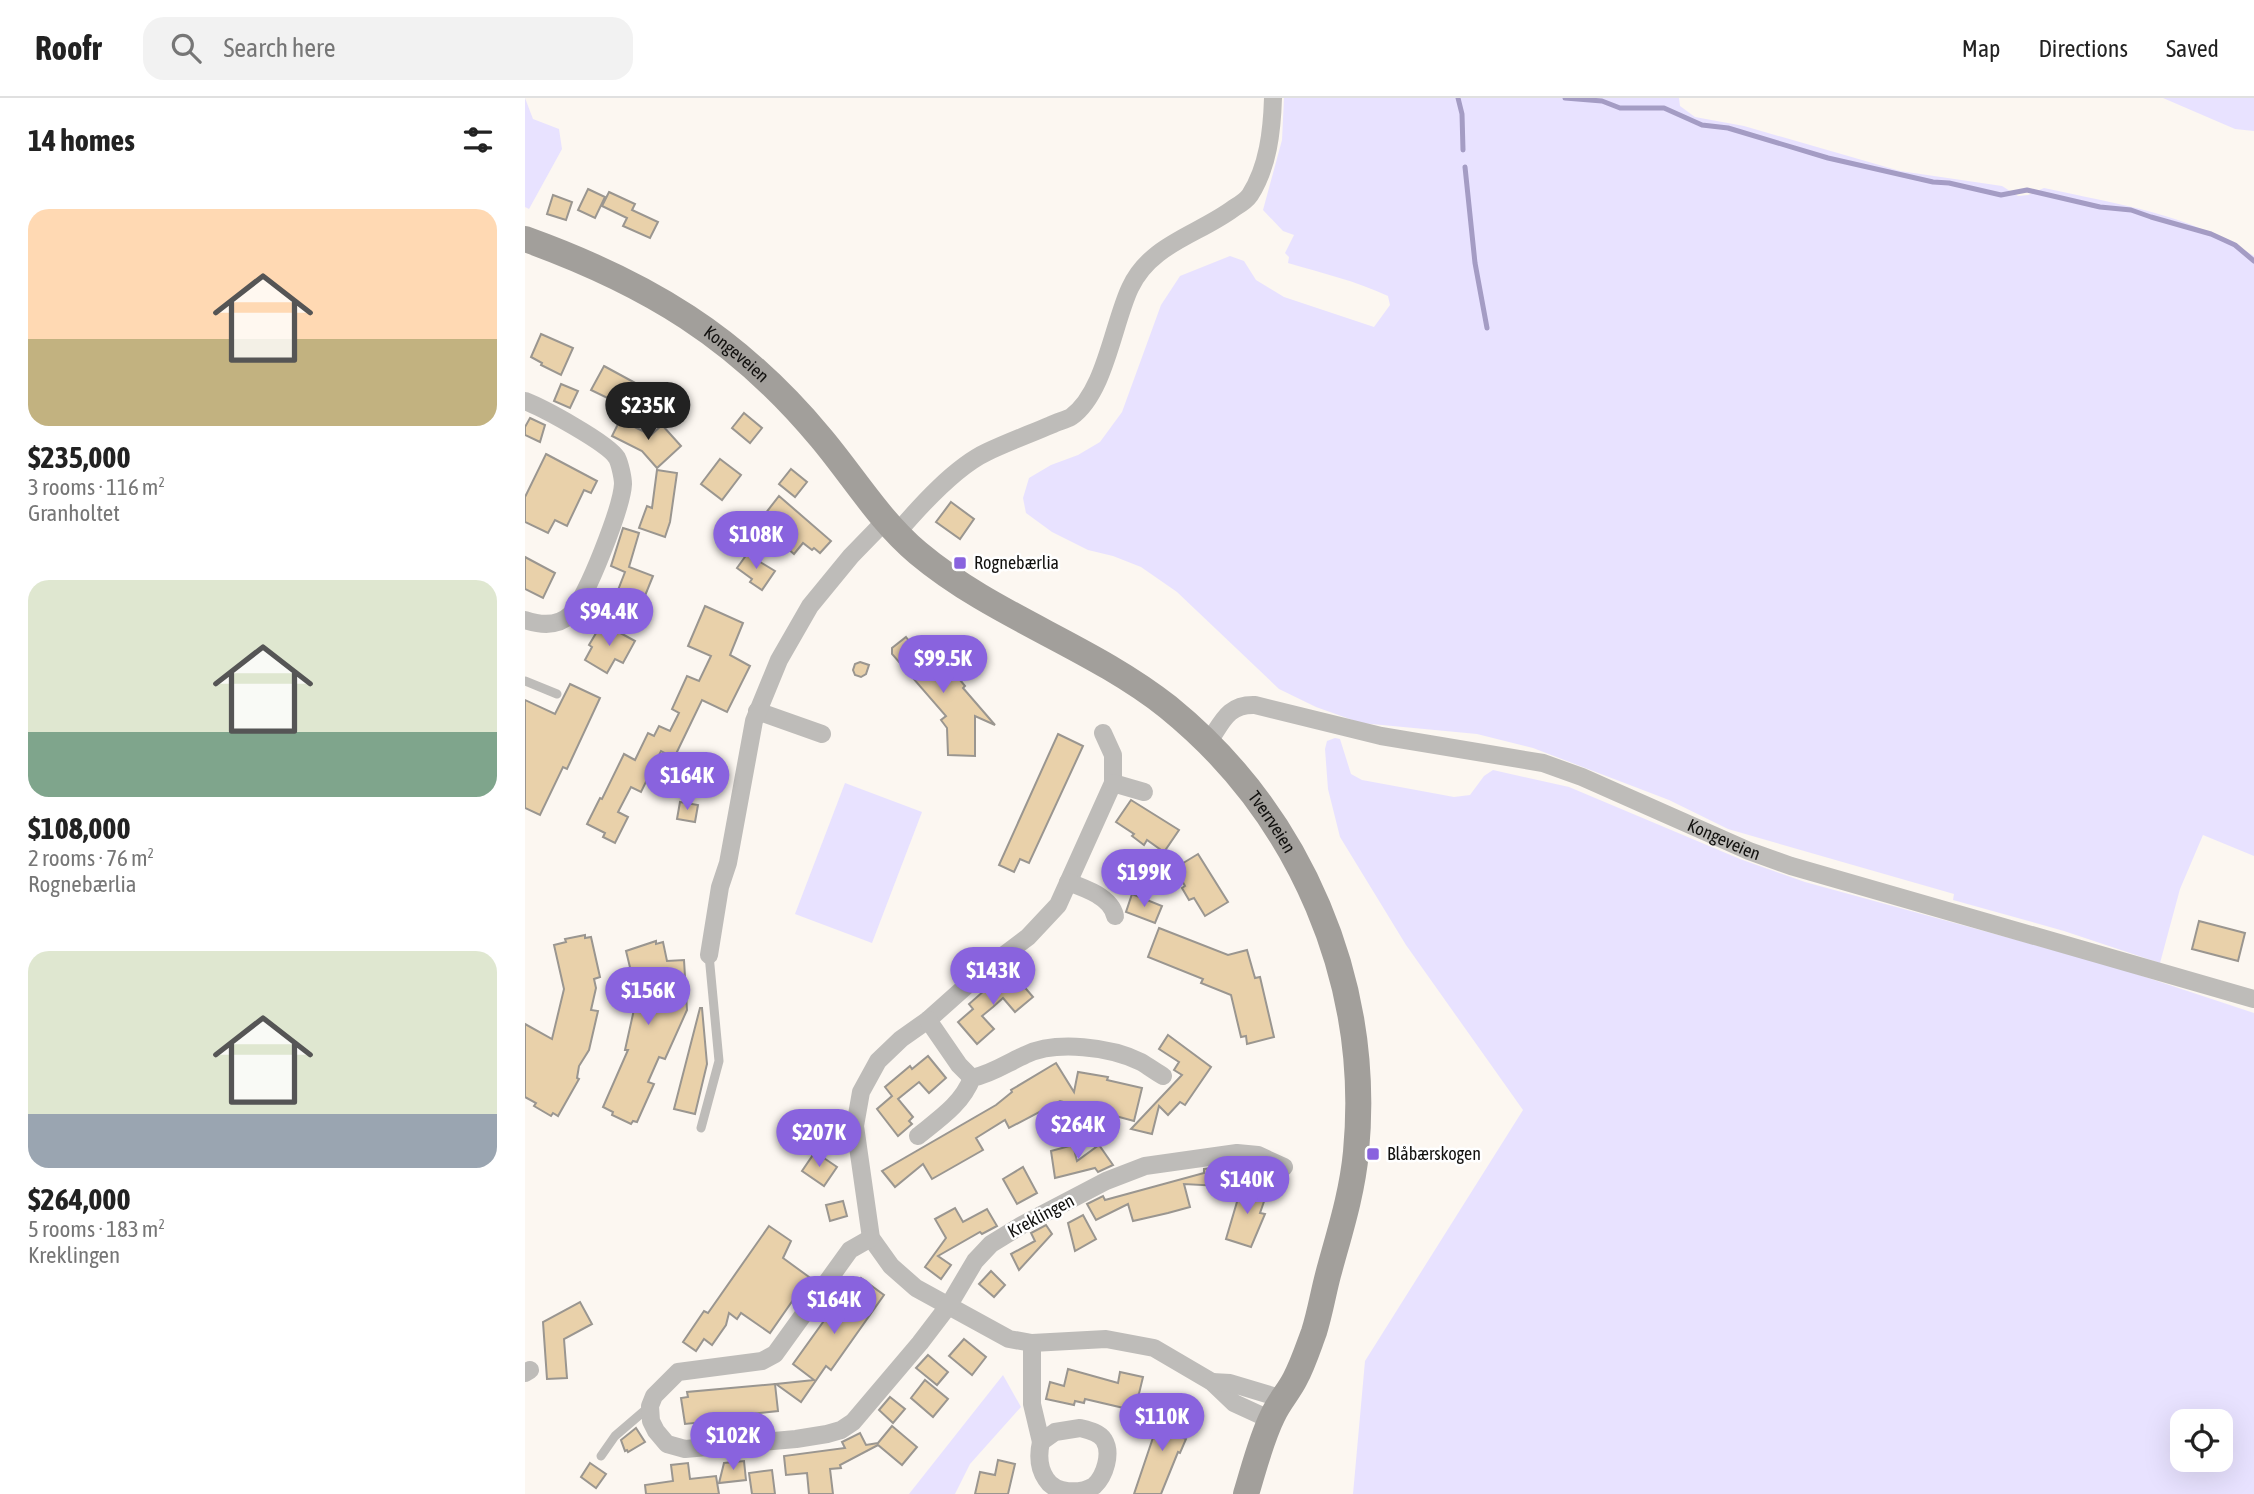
<!DOCTYPE html>
<meta charset="utf-8">
<style>
:root{--surface:#fff;--page:#f2f2f2;--text:#222;--muted:#767676;--line:#e0e0e0;--accent:#8963de}
body{margin:0;font-family:"Asap Condensed",sans-serif;background:var(--page);color:var(--text);height:100vh;display:flex;flex-direction:column;font-size:26px;white-space:nowrap}
*{box-sizing:border-box;margin:0}
p{font-size:23px;color:var(--muted)}
.icon{flex:none;width:38px;height:38px;fill:none;stroke:currentColor;stroke-width:2;stroke-linecap:round;stroke-linejoin:round}
.map{position:relative;flex:1;overflow:hidden}
.sheet{display:flex;flex-direction:column;background:var(--surface);width:525px}
.sheet>*{flex:none}
.buttons{position:absolute;left:1645px;top:1311px;display:grid;gap:14px}
.buttons a{display:grid;place-items:center;width:63px;height:63px;border-radius:14px;background:var(--surface);box-shadow:0 7px 28px #0002;font-size:35px}
.price{position:absolute;translate:-50% -60px;padding:0 16px;border-radius:24px;background:var(--accent);color:#fff;font-size:23px;line-height:46px;filter:drop-shadow(0 2px 4px #0008)}
.price::after{content:'';position:absolute;left:50%;top:42px;width:21px;height:16px;margin-left:-10px;background:inherit;clip-path:polygon(0 0,100% 0,50% 100%)}
.price.current{background:#222;color:#fff}
ul{padding:0;list-style:none}
li{display:grid;align-content:center;gap:14px;height:371px;padding:0 28px}
li span{display:grid;place-items:center;height:217px;border-radius:21px;color:#555}
li>.icon{margin-inline-start:auto}
span .icon{width:126px;height:126px;fill:#fffc;stroke-width:1}
li b{font-size:30px}
h2{display:flex;justify-content:space-between;align-items:center;height:84px;padding:0 28px;font-size:30px}
header{display:flex;align-items:center;gap:42px;box-sizing:border-box;height:98px;padding:0 35px;background:var(--surface);border-bottom:2px solid var(--line)}
header strong{font-size:33px}
nav{display:flex;gap:38px;margin-inline-start:auto;font-size:24px}
.search{width:490px;height:63px;background:var(--page);display:flex;align-items:center;gap:18px;box-sizing:border-box;padding:0 24px;border-radius:21px;color:var(--muted);font-size:26px}
main{display:flex;flex:1;min-height:0}
.map>svg:first-child{display:block}
</style>
<header>
<strong>Roofr</strong>
<div class="search"><svg class="icon" aria-label="search" viewBox="0 0 24 24"><circle cx="10" cy="10" r="6"/><path d="M15 15l6 6"/></svg>Search here</div>
<nav><a>Map</a><a>Directions</a><a>Saved</a></nav>
</header>
<main>
<section class="sheet">
<h2>14 homes<svg class="icon" aria-label="filters" viewBox="0 0 24 24"><path d="M4 7h16M4 17h16"/><circle cx="9" cy="7" r="2"/><circle cx="15" cy="17" r="2"/></svg></h2>
<ul>
<li><span style="background:linear-gradient(#ffd9b3 60%,#c2b280 0)"><svg class="icon" aria-label="home" viewBox="0 0 24 24"><path d="M3 11l9-7 9 7M6 9v11h12V9"/></svg></span><div><b>$235,000</b><p>3 rooms · 116 m²</p><p>Granholtet</p></div></li>
<li><span style="background:linear-gradient(#dfe7d0 70%,#7fa58c 0)"><svg class="icon" aria-label="home" viewBox="0 0 24 24"><path d="M3 11l9-7 9 7M6 9v11h12V9"/></svg></span><div><b>$108,000</b><p>2 rooms · 76 m²</p><p>Rognebærlia</p></div></li>
<li><span style="background:linear-gradient(#dfe7d0 75%,#9aa5b1 0)"><svg class="icon" aria-label="home" viewBox="0 0 24 24"><path d="M3 11l9-7 9 7M6 9v11h12V9"/></svg></span><div><b>$264,000</b><p>5 rooms · 183 m²</p><p>Kreklingen</p></div></li>
</ul>
</section>
<div class="map">
<svg width="1729" height="1396" viewBox="0 0 1729 1396">
<rect width="100%" height="100%" fill="#fcf7f1"/>
<!-- green -->
<g fill="#e8e2ff" fill-rule="evenodd">
<path d="M0,0L8,21L34,31L37,51L4,111L0,109Z"/>
<path d="M759,0H1154L1155,8L1170,19L1219,28L1375,73L1477,88L1493,98L1503,97L1519,90C1596,107 1661,115 1729,158V758L1678,737L1655,791L1635,865L1539,833L1428,802L1429,796L1203,731L1144,702L1008,650L952,636L836,625L791,609L754,591L652,494L616,469L588,458L563,452L527,434L501,415L498,400L504,380L526,367L553,357L575,344L597,314L636,207L655,178L705,158L719,163L731,182L759,199L849,229L865,207L863,198C831,183 797,175 763,165L764,159L760,155L769,137L758,133L738,112L757,42Z"/>
<path d="M1638,0H1729V33L1710,31Z"/>
<path d="M810,640L815,641L826,676L837,682L929,699L945,697L959,678L968,672L1044,689L1215,761L1280,784L1590,869L1729,915V1396H828L840,1263L998,1012L881,847L815,739L803,691L800,651L802,643ZM1657,1323H1696V1362H1657Z"/>
<path d="M320,685L397,714L347,845L270,816Z"/>
<path d="M478,1277L496,1309L445,1366L430,1396H384Z"/>
</g>
<g fill="none" stroke-linecap="round" stroke-linejoin="round">
<!-- stream -->
<g stroke="#a49cc4" stroke-width="5">
<path d="M933,0L937,16L938,52"/>
<path d="M1040,0L1077,3L1095,10H1139L1177,27L1203,30L1303,60L1408,84L1424,85L1476,97L1502,92L1575,109L1606,112L1626,119L1686,136L1710,147L1729,163"/>
<path d="M940,69L950,165L962,230"/>
</g>
</g>
<!-- building -->
<g fill="#e9d1aa" stroke="#9a9690" stroke-width="2">
<path d="M63,91L80,99L70,120L53,112Z"/>
<path d="M84,94L110,106L107,112L133,124L125,140L98,128L102,120L77,108Z"/>
<path d="M28,97L47,104L41,122L22,116Z"/>
<path d="M16,236L48,250L36,277L16,267L17,265L6,259Z"/>
<path d="M79,268L114,287L103,310L66,292Z"/>
<path d="M36,286L53,293L45,310L29,303Z"/>
<path d="M219,315L237,330L225,345L207,330Z"/>
<path d="M5,320L20,327L15,344L0,337V329Z"/>
<path d="M95,322L126,337L137,327L156,348L132,370L117,353L87,338Z"/>
<path d="M21,356L72,383L66,395L59,392L42,428L30,422L23,435L0,424V399Z"/>
<path d="M195,361L216,377L197,402L176,386Z"/>
<path d="M266,371L282,384L270,399L254,386Z"/>
<path d="M132,372L152,375L145,424L140,439L114,430L122,408L127,410Z"/>
<path d="M254,398L306,443L295,455L289,450L287,452L278,445L269,456L233,425Z"/>
<path d="M426,404L449,421L435,441L411,424Z"/>
<path d="M98,430L114,435L104,469L128,478L113,515L88,505L100,474L86,468Z"/>
<path d="M222,456L250,473L237,492L225,484L227,481L212,470Z"/>
<path d="M0,459L30,475L18,500L0,491Z"/>
<path d="M180,508L218,525L205,557L225,568L202,614L177,602L149,660L136,653L116,694L106,689L93,714L103,719L90,745L78,739L80,735L62,726L75,700L77,701L99,656L110,662L123,635L129,638L134,628L145,633L154,615L147,611L162,578L174,583L186,558L163,548Z"/>
<path d="M77,525L110,543L98,565L90,561L82,575L60,562L67,549L64,547Z"/>
<path d="M381,539L391,552L400,545L429,579L431,577L440,588L438,590L470,627L450,618V658L423,657L422,630L416,622L421,618L367,556V550Z"/>
<path d="M335,564L344,567L341,576L336,579L330,577L328,572L330,566Z"/>
<path d="M45,586L75,600L42,671L38,669L15,717L0,710V602L30,616Z"/>
<path d="M533,636L558,648L504,765L495,761L489,774L474,767Z"/>
<path d="M606,702L654,732L639,754L622,742L619,747L607,738L609,736L591,724Z"/>
<path d="M155,704L173,707L170,724L152,721Z"/>
<path d="M673,756L703,804L680,818L669,800L664,802L657,790L660,788L650,770Z"/>
<path d="M607,796L637,808L630,825L601,814Z"/>
<path d="M1674,823L1720,835L1713,863L1667,851Z"/>
<path d="M634,830L703,857L722,852L730,880L735,879L749,939L722,946L721,938L716,939L706,897L676,885L678,881L623,859Z"/>
<path d="M60,837V840L66,839L75,879L69,881L71,890L66,912L73,913L64,952L54,968L52,980L54,981L33,1018L28,1015L26,1018L9,1008L11,1005L0,999V926L27,941L39,891L29,847L41,844L40,841Z"/>
<path d="M131,843V846L138,844L142,863L159,862L162,912L140,961L134,959L123,984L129,986L112,1024L108,1023L106,1026L87,1017L88,1014L78,1009L103,952H100L112,898L101,853Z"/>
<path d="M489,877L508,899L490,914L478,900L468,909L457,918L469,931L452,946L433,924L448,911L444,906L468,885L473,891Z"/>
<path d="M175,910H177L182,966L170,1016L149,1011Z"/>
<path d="M643,937L686,969L660,1007L655,1004L643,1017L634,1008L627,1036L606,1031L657,977L649,972L654,964L634,951Z"/>
<path d="M403,958L421,980L404,995L394,984L373,1001L388,1019L384,1023L387,1026L373,1038L352,1011L367,998L360,989L385,968L387,971Z"/>
<path d="M531,965L549,994L553,974L583,979L582,982L617,990L609,1023L535,1003L484,1030L480,1022L451,1040L458,1052L407,1081L398,1066L370,1089L357,1073L471,1007L487,994L486,992Z"/>
<path d="M548,1047L552,1063L574,1047L588,1067L573,1074L570,1070L530,1080L526,1053Z"/>
<path d="M290,1054L312,1069L299,1088L277,1073Z"/>
<path d="M498,1069L512,1095L492,1106L478,1081Z"/>
<path d="M697,1069L695,1088L659,1086L665,1109L643,1115L608,1123L603,1106L571,1122L562,1106L578,1098L580,1102L679,1075V1071Z"/>
<path d="M717,1087L742,1095L735,1115L740,1116L726,1149L701,1141Z"/>
<path d="M318,1103L322,1118L305,1123L301,1107Z"/>
<path d="M430,1110L438,1124L462,1111L472,1128L457,1136L455,1134L413,1158L426,1167L416,1181L400,1169L421,1140L410,1121Z"/>
<path d="M558,1117L571,1141L550,1153L543,1125Z"/>
<path d="M521,1127L527,1136L494,1172L486,1156L510,1143L506,1135Z"/>
<path d="M244,1128L266,1143L258,1160L284,1179L245,1235L216,1215L212,1221L204,1215L201,1227L187,1247L179,1241L171,1253L158,1244L179,1213L183,1215Z"/>
<path d="M466,1173L480,1187L469,1199L454,1186Z"/>
<path d="M336,1180L359,1197L306,1272L301,1268L276,1304L251,1286L289,1282L268,1266L319,1195L323,1198Z"/>
<path d="M55,1204L67,1226L39,1241L42,1280L22,1281L18,1224Z"/>
<path d="M439,1241L461,1259L447,1277L424,1258Z"/>
<path d="M403,1257L423,1274L412,1287L391,1270Z"/>
<path d="M543,1271L593,1285L595,1274L618,1279L611,1308L604,1307L603,1311L560,1301L559,1305L550,1303L549,1307L521,1301L525,1284L539,1288Z"/>
<path d="M400,1282L423,1301L408,1319L386,1300Z"/>
<path d="M250,1286L253,1313L218,1317V1320L160,1326L156,1300L163,1299L162,1294Z"/>
<path d="M365,1299L380,1311L368,1325L354,1312Z"/>
<path d="M638,1310L663,1320L656,1339L661,1341L655,1355L653,1354L636,1396H609Z"/>
<path d="M367,1328L392,1349L377,1367L353,1347L315,1367L316,1370L305,1371L308,1396H284L282,1375L261,1377L259,1358L320,1350L317,1344L335,1335L341,1347L353,1345Z"/>
<path d="M111,1330L120,1344L103,1354L102,1352L100,1353L96,1342Z"/>
<path d="M473,1362L490,1366L483,1396H450L455,1374L470,1377Z"/>
<path d="M219,1363L221,1382L194,1385L199,1365Z"/>
<path d="M65,1365L81,1376L71,1390L56,1379Z"/>
<path d="M163,1365L165,1381L191,1378L194,1396H121L120,1387L148,1383L146,1367Z"/>
<path d="M247,1372L250,1396H227L224,1375Z"/>
</g>
<g fill="none" stroke-linecap="round" stroke-linejoin="round">
<!-- service -->
<g stroke="#bebcb9" stroke-width="9">
<path d="M0,583L32,596"/>
<path d="M176,1030L194,963L184,857"/>
<path d="M76,1358L90,1338L125,1308"/>
</g>
<!-- minor -->
<g stroke="#bebcb9" stroke-width="18">
<path d="M0,303C18,310 83,345 92,360C95,366 98,380 98,386C97,409 61,501 46,516C33,529 15,527 0,522"/>
<path d="M372,435C395,408 430,369 462,354C483,344 505,336 526,327C532,324 540,322 546,319C580,295 588,226 605,190C625,146 673,137 709,110C714,107 721,103 725,97C743,69 747,33 748,0"/>
<path d="M232,613L297,636"/>
<path d="M578,635L588,657V685L533,807L503,839L458,873L403,922L376,941L353,963L336,994L330,1028L346,1140L366,1168L391,1190L484,1241L507,1245L581,1241L629,1250L687,1284L709,1305L746,1322"/>
<path id="s1" d="M683,645C697,625 702,606 730,607L856,638L1018,665L1057,679L1224,753L1266,768L1729,901"/>
<path d="M588,685L619,694"/>
<path d="M543,784C560,790 586,799 590,818"/>
<path d="M184,857L195,789L203,765L229,623L254,562L285,508L326,458L360,423"/>
<path d="M403,922L434,967L447,980"/>
<path d="M393,1038C414,1021 437,1006 447,980C467,976 482,965 500,957C531,942 586,949 616,964C623,968 631,974 638,978"/>
<path d="M346,1140L325,1152L250,1256L237,1263L153,1274L129,1298L125,1308L126,1323L131,1333L142,1346L160,1351L271,1341L302,1336L316,1332L328,1324L395,1245L424,1207L450,1163L466,1146L497,1127L581,1083L620,1068L712,1055L733,1057L759,1069"/>
<path d="M507,1245V1306L516,1344"/>
<path d="M0,1275L5,1272"/>
<path d="M687,1284L705,1285L758,1301"/>
<path d="M555,1330C563,1332 574,1334 579,1342C587,1355 580,1378 569,1388C555,1396 530,1396 521,1381C513,1369 513,1357 516,1344L530,1334Z"/>
</g>
<!-- secondary -->
<path stroke="#a29f9b" stroke-width="26" id="s2" d="M0,141C122,185 212,239 296,340C328,378 354,422 393,455C468,518 566,548 643,609C776,717 847,884 831,1054C827,1097 814,1136 803,1177C798,1196 795,1215 789,1234C783,1250 778,1266 770,1281C764,1293 754,1304 748,1317C736,1341 729,1370 721,1396"/>
</g>
<!-- markers -->
<g fill="#8963de" stroke="#fff" stroke-width="2.5">
<rect x="428" y="458" width="14" height="14" rx="3.5"/>
<rect x="841" y="1049" width="14" height="14" rx="3.5"/>
</g>
<g text-anchor="middle" stroke-width="5" stroke-linejoin="round" paint-order="stroke">
<!-- street labels -->
<g font-size="18" fill="#12110f" stroke="#fff">
<text dy="6" stroke="none"><textPath href="#s2" startOffset="242">Kongeveien</textPath></text>
<text dy="6" stroke="none"><textPath href="#s2" startOffset="962">Tverrveien</textPath></text>
<text dy="6" stroke="none"><textPath href="#s1" startOffset="555">Kongeveien</textPath></text>
<text transform="translate(516 1118) rotate(-28)" y="6">Kreklingen</text>
</g>
<!-- poi labels -->
<g font-size="18" fill="#12110f" stroke="#fff" text-anchor="start">
<text x="449" y="471">Rognebærlia</text>
<text x="862" y="1062">Blåbærskogen</text>
</g>
</g>
</svg>
<div class="buttons">
<a><svg class="icon" aria-label="locate" viewBox="0 0 24 24"><circle cx="12" cy="12" r="6"/><path d="M12 2v4M12 18v4M2 12h4M18 12h4"/></svg></a>
</div>
<b class="price current" style="left:123px;top:344px">$235K</b>
<b class="price" style="left:231px;top:473px">$108K</b>
<b class="price" style="left:84px;top:550px">$94.4K</b>
<b class="price" style="left:418px;top:597px">$99.5K</b>
<b class="price" style="left:162px;top:714px">$164K</b>
<b class="price" style="left:619px;top:811px">$199K</b>
<b class="price" style="left:468px;top:909px">$143K</b>
<b class="price" style="left:123px;top:929px">$156K</b>
<b class="price" style="left:553px;top:1063px">$264K</b>
<b class="price" style="left:294px;top:1071px">$207K</b>
<b class="price" style="left:722px;top:1118px">$140K</b>
<b class="price" style="left:309px;top:1238px">$164K</b>
<b class="price" style="left:637px;top:1355px">$110K</b>
<b class="price" style="left:208px;top:1374px">$102K</b>
</div>
</main>
